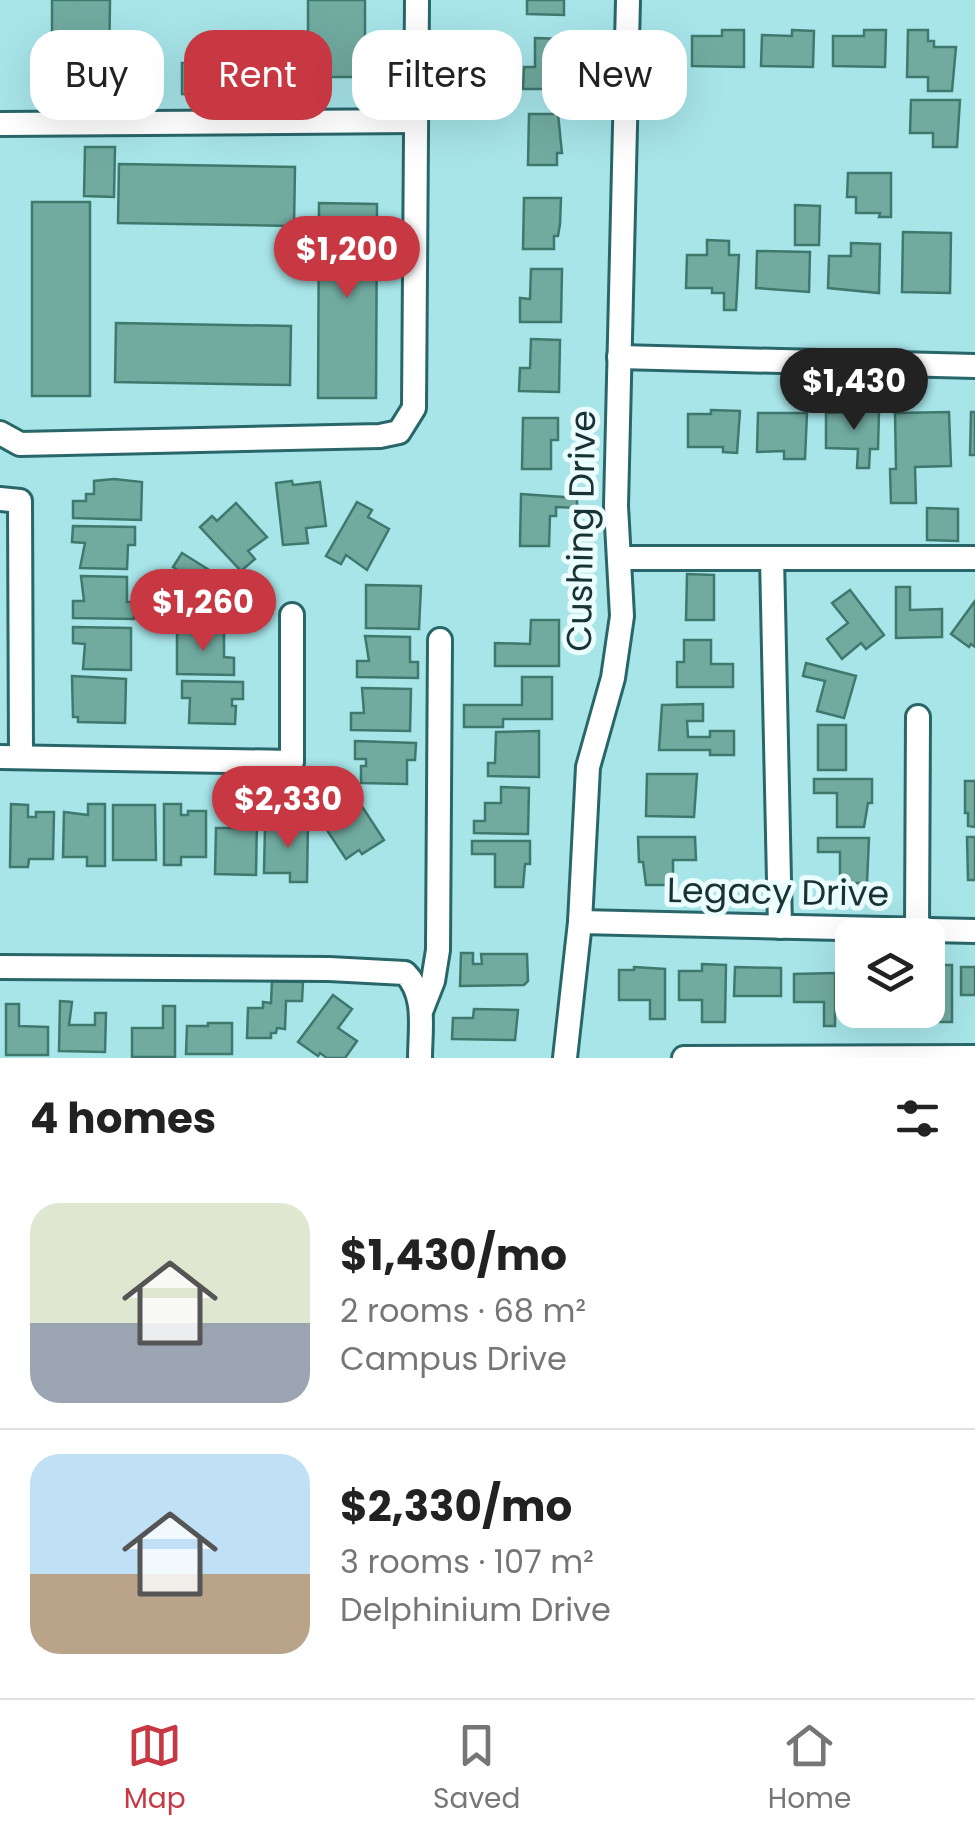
<!DOCTYPE html>
<meta charset="utf-8">
<style>
:root{--surface:#fff;--page:#f6f6f6;--text:#222;--muted:#767676;--line:#e0e0e0;--accent:#c83843}
body{margin:0;font-family:Poppins,sans-serif;background:var(--page);color:var(--text);height:100vh;display:flex;flex-direction:column;font-size:38px;white-space:nowrap}
*{box-sizing:border-box;margin:0}
p{font-size:32px;color:var(--muted)}
.icon{flex:none;width:55px;height:55px;fill:none;stroke:currentColor;stroke-width:2;stroke-linecap:round;stroke-linejoin:round}
.map{position:relative;height:1058px;overflow:hidden}
.side{display:flex;flex-direction:column;background:var(--surface);flex:1}
.side>*{flex:none}
.guide{position:absolute;left:30px;top:30px;width:915px;height:90px;display:flex;gap:20px}
.controls{position:absolute;left:835px;top:918px;display:grid;gap:20px}
.controls a{display:grid;place-items:center;width:110px;height:110px;border-radius:20px;background:var(--surface);box-shadow:0 10px 40px #0002;font-size:50px}
.price{position:absolute;translate:-50% -85px;padding:0 22px;border-radius:35px;background:var(--accent);color:#fff;font-size:32px;line-height:65px;filter:drop-shadow(0 2px 5px #0008)}
.price::after{content:'';position:absolute;left:50%;top:60px;width:30px;height:22px;margin-left:-15px;background:inherit;clip-path:polygon(0 0,100% 0,50% 100%)}
.price.active{background:#222;color:#fff}
ul{padding:0;list-style:none}
li{display:flex;align-items:center;gap:30px;height:250px;padding:0 30px}
li+li{border-top:2px solid var(--line)}
li span{display:grid;place-items:center;flex:none;width:280px;height:200px;border-radius:30px;color:#555}
li>.icon{margin-inline-start:auto}
span .icon{width:120px;height:120px;fill:#fffc;stroke-width:1}
li b{font-size:42px}
h2{display:flex;justify-content:space-between;align-items:center;height:120px;padding:0 30px;font-size:42px}
.pill{padding:0 35px;border-radius:30px;background:var(--surface);box-shadow:0 10px 40px #0002;font-size:35px;line-height:90px}
.pill.active{background:var(--accent);color:#fff}
.tab-bar{display:flex;justify-content:space-around;align-items:center;height:140px;border-top:2px solid var(--line);background:var(--surface);font-size:28px;color:var(--muted)}
.tab-bar a{display:grid;justify-items:center;gap:5px}
.tab-bar .active{color:var(--accent)}
.map>svg:first-child{display:block}
</style>
<div class="map">
<svg width="975" height="1058" viewBox="0 0 975 1058">
<rect width="100%" height="100%" fill="#a7e5e9"/>
<!-- building -->
<g fill="#71aba0" stroke="#3f796e" stroke-width="2.5">
<path d="M52,0H110L109,76H52Z"/>
<rect x="308" y="0" width="57" height="77"/>
<path d="M527,0H564V15L527,14Z"/>
<path d="M722,30H744V67L692,66V36H722Z"/>
<path d="M792,30L814,31L813,67L761,66L762,35L792,36Z"/>
<path d="M864,30H886L885,67L833,66V36H864Z"/>
<path d="M908,30H928V41H934V47H956L952,91H928V77H907Z"/>
<path d="M535,38L564,39L563,89H523L524,67H535Z"/>
<path d="M182,63H232L231,95L182,94Z"/>
<path d="M911,100H960L957,147H933V133H910Z"/>
<path d="M529,114H558L562,153H557V165H528Z"/>
<path d="M85,147H115L114,197L84,196Z"/>
<path d="M119,164L295,167L294,226L118,223Z"/>
<path d="M848,173H891V217H879L880,213H856V197H847Z"/>
<path d="M524,198H561L560,224L558,236H554V249H523Z"/>
<rect x="32" y="202" width="58" height="194"/>
<path d="M319,203L377,204L376,398H318Z"/>
<path d="M795,205L820,206L819,245H795Z"/>
<path d="M903,232L951,233L950,293L902,292Z"/>
<path d="M707,240L729,241V255H739L736,310H724V293H712V288H686L687,255H707Z"/>
<path d="M851,243L880,244L879,293L828,288L829,256H851Z"/>
<path d="M757,251L810,252L809,292L756,288Z"/>
<path d="M531,269H562L561,322H520V298L530,299Z"/>
<path d="M116,323L291,326L290,385L115,382Z"/>
<path d="M531,339L560,340L559,392L519,391L520,368H530Z"/>
<path d="M711,410L740,411L737,453L723,452V447H688V414H711Z"/>
<path d="M879,411L878,449H870L869,468H857L858,449L826,448V413Z"/>
<path d="M949,412L951,466L915,467L916,503H891L890,469H896L895,413Z"/>
<path d="M971,412H975V455H970Z"/>
<path d="M758,413H807L805,459H784V451L757,452Z"/>
<path d="M523,418H558V440H551V469H522Z"/>
<path d="M114,479L142,482L141,520L73,518V501H86V494H94V481Z"/>
<path d="M292,481L293,485L320,482L326,526L306,528L308,543L283,545L276,483Z"/>
<path d="M521,494L577,498V508L556,507V516H550L549,546H520Z"/>
<path d="M357,502L372,510L368,517L389,529L367,570L346,555L341,564L326,556Z"/>
<path d="M236,503L267,537L248,551L255,559L241,571L200,527L212,516L217,521Z"/>
<path d="M927,508L958,509V541L927,540Z"/>
<path d="M73,526L135,527V545H128L127,569L80,568L85,543L72,542Z"/>
<path d="M182,553L233,585L224,599L216,593L205,617L166,592L179,571L173,567Z"/>
<path d="M687,574L714,575V620H686Z"/>
<path d="M81,576L127,577V602H135L134,619L73,618V601H84Z"/>
<path d="M366,585L421,586L419,629L366,628Z"/>
<path d="M896,587H910V610L942,609V637L896,638Z"/>
<path d="M850,590L884,635L866,649L861,643L842,659L827,639L848,623L832,603Z"/>
<path d="M975,601V647L971,644L969,647L951,634Z"/>
<path d="M531,620H559V666H495V643L530,644Z"/>
<path d="M73,627L131,628V670L83,669L85,644L73,643Z"/>
<path d="M177,632H224V657L234,658V675L177,674Z"/>
<path d="M365,636L410,637V662H418V678L357,677V661H369Z"/>
<path d="M684,640H711V664H733V687H677V662H684Z"/>
<path d="M806,663L856,676L844,718L817,711L825,681L803,676Z"/>
<path d="M72,676L126,679L125,723L78,722V717H73Z"/>
<path d="M522,677H552V719H503V727H464V705H522Z"/>
<path d="M182,681L243,682V699H232V706H236L235,724L189,723L190,698H182Z"/>
<path d="M362,688L411,689L410,731L351,730V713H364Z"/>
<path d="M703,704V721H687L688,737H710V731H734V755H710V750H659L662,705Z"/>
<rect x="818" y="725" width="28" height="45"/>
<path d="M539,731V777L488,776V763H495L496,732Z"/>
<path d="M355,741L416,743L415,760H407V784L361,783V766H366V759H355Z"/>
<path d="M647,774H697L694,817L646,816Z"/>
<path d="M814,779H872V803H868L864,827H837V793H814Z"/>
<path d="M965,781H975V827L968,826V813H965Z"/>
<path d="M501,787L529,788L528,834L474,833V821H485V803H501Z"/>
<path d="M349,794L352,799L356,797L384,840L362,854L359,850L346,859L315,812Z"/>
<path d="M11,804L28,805V817H36V812H54L53,859H29L28,867H10Z"/>
<path d="M88,804H105V866H87V857H63L64,812L88,815Z"/>
<path d="M164,804H181V815H188V811H206V857H181V865H164Z"/>
<path d="M113,805H155L156,860H113Z"/>
<path d="M241,816L257,817L256,875L215,874L216,828H240Z"/>
<path d="M290,821H308L307,882H290V873H264L265,827H283V832H290Z"/>
<path d="M638,837H695L696,860H673V885H646L643,862H639Z"/>
<path d="M967,837H975V880H968Z"/>
<path d="M818,838H869L867,883H840V852H818Z"/>
<path d="M472,841H530V864H525L523,887H495V854H472Z"/>
<path d="M461,953H473V964H482L481,954H527L528,981L524,985L460,986Z"/>
<path d="M702,964L726,965L725,1022H702V1000H679V971H702Z"/>
<path d="M928,965H952V1022H914V1010H928Z"/>
<path d="M634,967L665,969V1019H650V1000H619V970H634Z"/>
<path d="M735,967L781,968V996H734Z"/>
<rect x="961" y="967" width="14" height="28"/>
<path d="M835,973V1026H824V1002H794V974Z"/>
<path d="M272,981L303,982L302,1001H286L285,1029L277,1028L276,1033H271V1038H247L248,1008H263V1002L271,1003Z"/>
<path d="M333,995L352,1009L338,1028L357,1041L345,1058H327L320,1053L318,1056L298,1042Z"/>
<path d="M60,1001L72,1002L69,1025H95V1013H106L105,1052L59,1051Z"/>
<path d="M6,1004H19V1026L48,1027V1055H6Z"/>
<path d="M163,1006H175V1057H132V1028H163Z"/>
<path d="M474,1009L518,1010L515,1040L452,1039L453,1018H473Z"/>
<path d="M208,1023H232V1054H186L187,1026H208Z"/>
</g>
<g fill="none" stroke-linecap="round" stroke-linejoin="round">
<!-- minor casing -->
<g stroke="#29666a" stroke-width="28">
<g id="minor">
<path d="M0,124L416,121"/>
<path d="M619,357L975,366"/>
<path d="M0,433L20,444L380,436L399,432L414,408L417,0"/>
<path d="M0,499L20,501L21,757"/>
<path d="M620,558H975"/>
<path d="M772,558L780,927"/>
<path d="M0,757L292,762V615"/>
<path d="M580,922L975,931"/>
<path d="M917,931L918,717"/>
<path d="M0,967L329,969L405,973C427,995 420,1029 420,1058"/>
<path d="M422,1009L433,981L438,950L440,640"/>
<path d="M565,1058L580,922L588,767L613,678L622,616L616,506L628,0"/>
<path d="M684,1058L975,1057"/>
</g>
</g>
<!-- minor -->
<use href="#minor" stroke="#fff" stroke-width="22"/>
</g>
<g text-anchor="middle" stroke-width="10" stroke-linejoin="round" paint-order="stroke">
<!-- street labels -->
<g font-size="35" fill="#193334" stroke="#ebfdfe">
<text transform="translate(581 531) rotate(-89)" y="12">Cushing Drive</text>
<text transform="translate(778 892) rotate(1)" y="12">Legacy Drive</text>
</g>
</g>
</svg>
<div class="controls">
<a><svg class="icon" aria-label="layers" viewBox="0 0 24 24"><path d="M12 4l9 5-9 5-9-5zM3 14l9 5 9-5"/></svg></a>
</div>
<b class="price" style="left:347px;top:301px">$1,200</b>
<b class="price active" style="left:854px;top:433px">$1,430</b>
<b class="price" style="left:203px;top:654px">$1,260</b>
<b class="price" style="left:288px;top:851px">$2,330</b>
<div class="guide">
<a class="pill">Buy</a>
<a class="pill active">Rent</a>
<a class="pill">Filters</a>
<a class="pill">New</a>
</div>
</div>
<section class="side">
<h2>4 homes<svg class="icon" aria-label="filters" viewBox="0 0 24 24"><path d="M4 7h16M4 17h16"/><circle cx="9" cy="7" r="2"/><circle cx="15" cy="17" r="2"/></svg></h2>
<ul>
<li><span style="background:linear-gradient(#dfe7d0 60%,#9aa5b1 0)"><svg class="icon" aria-label="home" viewBox="0 0 24 24"><path d="M3 11l9-7 9 7M6 9v11h12V9"/></svg></span><div><b>$1,430/mo</b><p>2 rooms · 68 m²</p><p>Campus Drive</p></div></li>
<li><span style="background:linear-gradient(#bfe0f5 60%,#b9a48a 0)"><svg class="icon" aria-label="home" viewBox="0 0 24 24"><path d="M3 11l9-7 9 7M6 9v11h12V9"/></svg></span><div><b>$2,330/mo</b><p>3 rooms · 107 m²</p><p>Delphinium Drive</p></div></li>
</ul>
</section>
<nav class="tab-bar">
<a class="active"><svg class="icon" aria-label="map" viewBox="0 0 24 24"><path d="M3 6l6-2 6 2 6-2v14l-6 2-6-2-6 2zM9 4v14M15 6v14"/></svg>Map</a>
<a><svg class="icon" aria-label="saved" viewBox="0 0 24 24"><path d="M7 4h10v16l-5-4-5 4z"/></svg>Saved</a>
<a><svg class="icon" aria-label="home" viewBox="0 0 24 24"><path d="M3 11l9-7 9 7M6 9v11h12V9"/></svg>Home</a>
</nav>
